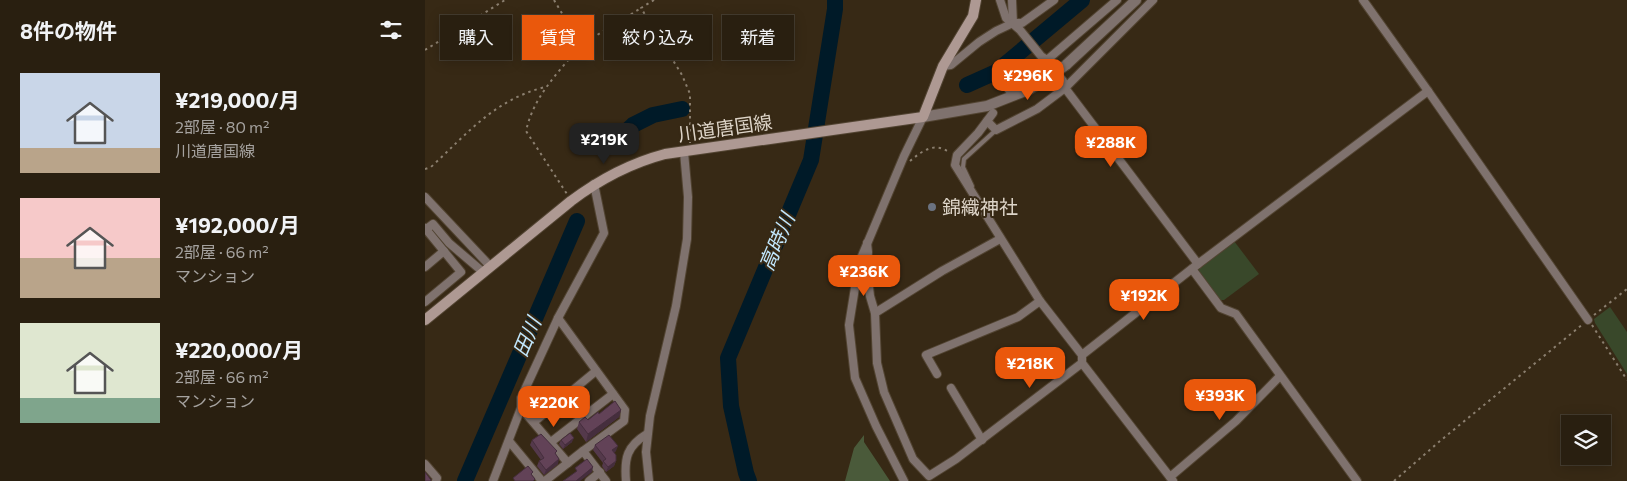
<!DOCTYPE html>
<html lang="ja">
<meta charset="utf-8">
<style>
:root{--surface:#291f10;--page:#352c1e;--text:#f1f3f6;--muted:#a5a29f;--line:#453d30;--accent:#ea580c}
body{margin:0;font-family:Commissioner,"Noto Sans JP",sans-serif;background:var(--page);color:var(--text);height:100vh;display:flex;flex-direction:column;font-size:19px;white-space:nowrap}
*{box-sizing:border-box;margin:0}
p{font-size:16px;color:var(--muted)}
.icon{flex:none;width:28px;height:28px;fill:none;stroke:currentColor;stroke-width:2;stroke-linecap:round;stroke-linejoin:round}
.map{position:relative;flex:1;overflow:hidden}
.side{display:flex;flex-direction:column;background:var(--surface);width:425px}
.side>*{flex:none}
.hud{position:absolute;left:15px;top:15px;width:475px;height:45px;display:flex;gap:10px}
.buttons{position:absolute;left:1136px;top:415px;display:grid;gap:10px}
.buttons a{display:grid;place-items:center;width:50px;height:50px;border-radius:0px;background:var(--surface);box-shadow:0 2px 12px #0003,0 0 0 1px var(--line);font-size:25px}
.price{position:absolute;translate:-50% -42px;padding:0 11px;border-radius:10px;background:var(--accent);color:#fff;font-size:16px;line-height:32px;filter:drop-shadow(0 1px 2px #0008)}
.price::after{content:'';position:absolute;left:50%;top:30px;width:15px;height:11px;margin-left:-8px;background:inherit;clip-path:polygon(0 0,100% 0,50% 100%)}
.price.active{background:#222;color:#fff}
ul{padding:0;list-style:none}
li{display:flex;align-items:center;gap:15px;height:125px;padding:0 20px}
li span{display:grid;place-items:center;flex:none;width:140px;height:100px;border-radius:0px;color:#555}
li>.icon{margin-inline-start:auto}
span .icon{width:60px;height:60px;fill:#fffc;stroke-width:1}
li b{font-size:21px}
h2{display:flex;justify-content:space-between;align-items:center;height:60px;padding:0 20px;font-size:21px}
.tag{padding:0 18px;border-radius:0px;background:var(--surface);box-shadow:0 2px 12px #0003,0 0 0 1px var(--line);font-size:18px;line-height:45px}
.tag.active{background:var(--accent);color:#fff}
main{display:flex;flex:1;min-height:0}
.map>svg:first-child{display:block}
</style>
<main>
<section class="side">
<h2>8件の物件<svg class="icon" aria-label="filters" viewBox="0 0 24 24"><path d="M4 7h16M4 17h16"/><circle cx="9" cy="7" r="2"/><circle cx="15" cy="17" r="2"/></svg></h2>
<ul>
<li><span style="background:linear-gradient(#c9d6e8 75%,#b9a48a 0)"><svg class="icon" aria-label="home" viewBox="0 0 24 24"><path d="M3 11l9-7 9 7M6 9v11h12V9"/></svg></span><div><b>¥219,000/月</b><p>2部屋 · 80 m²</p><p>川道唐国線</p></div></li>
<li><span style="background:linear-gradient(#f6c9c9 60%,#b9a48a 0)"><svg class="icon" aria-label="home" viewBox="0 0 24 24"><path d="M3 11l9-7 9 7M6 9v11h12V9"/></svg></span><div><b>¥192,000/月</b><p>2部屋 · 66 m²</p><p>マンション</p></div></li>
<li><span style="background:linear-gradient(#dfe7d0 75%,#7fa58c 0)"><svg class="icon" aria-label="home" viewBox="0 0 24 24"><path d="M3 11l9-7 9 7M6 9v11h12V9"/></svg></span><div><b>¥220,000/月</b><p>2部屋 · 66 m²</p><p>マンション</p></div></li>
</ul>
</section>
<div class="map">
<svg width="1202" height="481" viewBox="0 0 1202 481">
<rect width="100%" height="100%" fill="#372915"/>
<!-- green -->
<g fill="#39482a">
<path d="M809,241L834,274L799,300H795L772,273V268Z"/>
<path d="M1185,307L1202,332V374L1170,323L1169,319Z"/>
</g>
<!-- forest -->
<path fill="#4a5a3a" d="M439,435V442L465,481H420L429,448Z"/>
<g fill="none" stroke-linecap="round" stroke-linejoin="round">
<!-- river -->
<g stroke="#001a28" stroke-width="16">
<path d="M542,85L571,72L657,0"/>
<path d="M189,143L208,125L228,115L257,109"/>
<path d="M40,481L152,221"/>
<path d="M324,481L321,473L306,406L303,358L386,160L410,9V0"/>
</g>
<!-- service casing -->
<g stroke="#524432" stroke-width="6">
<path id="service" d="M547,186L538,167L539,159L571,130"/>
</g>
<!-- minor casing -->
<g stroke="#524432" stroke-width="10">
<g id="minor">
<path d="M575,0L581,18L595,30L616,56L622,60L638,81L640,88L773,264"/>
<path d="M587,0L588,23"/>
<path d="M938,0L1003,91"/>
<path d="M518,66L526,65L554,42L571,31L588,23H597L629,0"/>
<path d="M584,90L590,84L622,60L692,0"/>
<path d="M562,121L571,130L612,109L640,88L728,0"/>
<path d="M0,197L65,266"/>
<path d="M0,228L36,272L0,302"/>
<path d="M0,230L8,224L24,243L58,272"/>
<path d="M442,243L443,252L442,269L445,296L450,313L452,363L459,392L488,459L504,476L531,459L657,363V355L615,301L530,165L532,155L553,133L568,113"/>
<path d="M0,267L19,251"/>
<path d="M767,269L796,308L811,314L932,481"/>
<path d="M450,313L517,271L575,239"/>
<path d="M133,318L200,410L199,421L158,451L181,481"/>
<path d="M657,355L773,264L1003,91L1163,320"/>
<path d="M657,363L748,481"/>
<path d="M512,374L501,355L593,317L615,301"/>
<path d="M526,388L557,440"/>
<path d="M96,408L143,463"/>
<path d="M109,422L171,371"/>
<path d="M84,441L117,481"/>
<path d="M126,442L188,394"/>
<path d="M0,464L12,478L11,481"/>
<path d="M745,477L811,421L855,376"/>
<path d="M68,481L96,408V398L133,318L179,233L169,184"/>
<path d="M120,481L158,451"/>
<path d="M164,481L175,472"/>
<path d="M201,481C199,458 202,446 222,434"/>
<path d="M224,481L221,452L225,416L251,306L262,239L263,197L259,152"/>
<path d="M479,481L451,426L430,378L424,325L434,263L479,156L498,117"/>
</g>
</g>
<!-- tertiary casing -->
<g stroke="#524432" stroke-width="12">
<g id="tertiary">
<path d="M641,65L711,0"/>
<path d="M498,117L562,106L603,90L626,76"/>
</g>
</g>
<!-- secondary casing -->
<g stroke="#524432" stroke-width="12">
<path id="secondary" d="M0,320L146,201C174,180 206,163 240,154L498,117L518,66L548,16L551,0"/>
</g>
<!-- path -->
<g stroke="#8b7f6f" stroke-width="2" stroke-dasharray="2.5 4" stroke-linecap="butt">
<path d="M129,0L156,45C134,72 109,95 101,131L142,194"/>
<path d="M229,0L216,8L257,75L265,94V143"/>
<path d="M156,45L216,8"/>
<path d="M0,50L80,0"/>
<path d="M485,161C497,151 510,141 525,153"/>
<path d="M0,169L6,167C43,133 69,100 120,87"/>
<path d="M1169,315L1202,289"/>
<path d="M1167,325L1202,380"/>
<path d="M969,481L1015,441L1158,324"/>
</g>
<!-- service -->
<use href="#service" stroke="#7f726e" stroke-width="4"/>
<!-- minor -->
<use href="#minor" stroke="#7f726e" stroke-width="8"/>
<!-- tertiary -->
<use href="#tertiary" stroke="#7f726e" stroke-width="10"/>
<!-- secondary -->
<use href="#secondary" stroke="#ae9993" stroke-width="10"/>
<!-- tertiary-bridge casing -->
<g stroke="#524432" stroke-width="12" stroke-linecap="butt">
<path id="tertiary-bridge" d="M626,76L641,65"/>
</g>
<!-- tertiary-bridge -->
<use href="#tertiary-bridge" stroke="#7f726e" stroke-width="10"/>
</g>
<!-- wall -->
<g fill="#54394b">
<path d="M196,410L194,417L161,442L152,429L154,422L163,420L174,414Z"/>
<path d="M107,440L132,451L130,454L133,464L119,475L112,466L114,461L116,460L105,445Z"/>
<path d="M136,440L147,442L138,449L134,444Z"/>
<path d="M170,445L191,451L189,452L191,461L189,466L181,472L177,466L178,463L168,450Z"/>
</g>
<!-- shaded-wall -->
<g fill="#452e3d">
<path d="M196,410L194,417L161,442L163,434Z"/>
<path d="M149,438L147,442L138,449L140,445Z"/>
<path d="M193,446L191,451L186,455L187,450Z"/>
<path d="M134,459L133,464L119,475L121,470Z"/>
<path d="M191,461L189,466L181,472L183,467Z"/>
<path d="M168,467L167,472L155,481H151Z"/>
</g>
<!-- building -->
<g fill="#624257" stroke="#452e3d">
<path d="M190,401L196,410L163,434L154,422L160,417L163,420L173,412L174,414Z"/>
<path d="M145,433L149,438L140,445L136,440Z"/>
<path d="M116,434L132,451L130,453L134,459L121,470L114,461L119,458L107,440Z"/>
<path d="M184,435L193,446L187,450L191,455V461L183,467L178,461L181,459L170,445Z"/>
<path d="M162,459L168,467L151,481H138L152,471L150,468Z"/>
<path d="M103,466L108,472L106,474L110,479L108,481H90L88,478Z"/>
<path d="M0,472L6,480L5,481H0Z"/>
</g>
<!-- markers -->
<circle fill="#6b7280" stroke="#372915" stroke-width="2" cx="507" cy="207" r="5"/>
<g text-anchor="middle" stroke-width="4" stroke-linejoin="round" paint-order="stroke">
<!-- street labels -->
<g font-size="19" fill="#ddd4c8" stroke="#372915">
<text transform="translate(300 128) rotate(-8)" y="7">川道唐国線</text>
</g>
<!-- poi labels -->
<g font-size="19" fill="#ddd4c8" stroke="#372915" text-anchor="start">
<text x="517" y="214">錦織神社</text>
</g>
<!-- water labels -->
<g font-size="20" font-style="italic" fill="#c2e8fe" stroke="#372915">
<text transform="translate(352 242) rotate(-67)" y="7">高時川</text>
<text transform="translate(102 337) rotate(-67)" y="7">田川</text>
</g>
</g>
</svg>
<div class="buttons">
<a><svg class="icon" aria-label="layers" viewBox="0 0 24 24"><path d="M12 4l9 5-9 5-9-5zM3 14l9 5 9-5"/></svg></a>
</div>
<b class="price" style="left:603px;top:101px">¥296K</b>
<b class="price active" style="left:179px;top:165px">¥219K</b>
<b class="price" style="left:686px;top:168px">¥288K</b>
<b class="price" style="left:439px;top:297px">¥236K</b>
<b class="price" style="left:719px;top:321px">¥192K</b>
<b class="price" style="left:605px;top:389px">¥218K</b>
<b class="price" style="left:795px;top:421px">¥393K</b>
<b class="price" style="left:129px;top:428px">¥220K</b>
<div class="hud">
<a class="tag">購入</a>
<a class="tag active">賃貸</a>
<a class="tag">絞り込み</a>
<a class="tag">新着</a>
</div>
</div>
</main>
